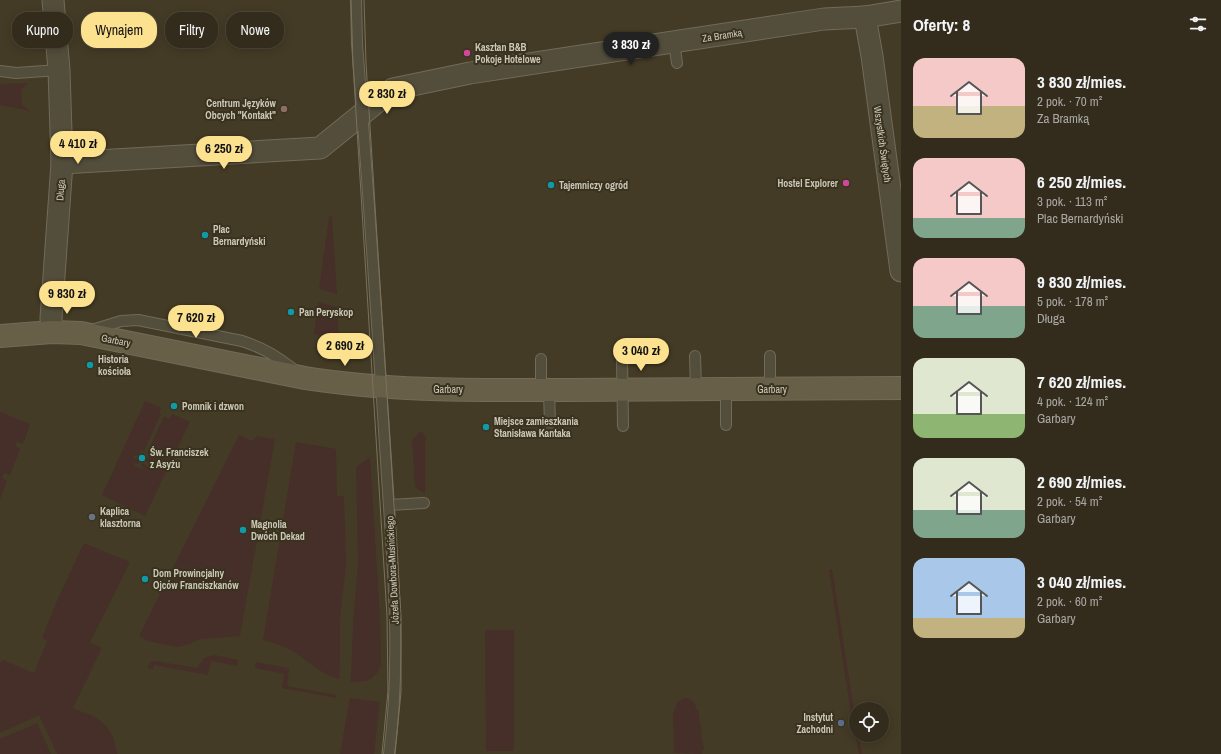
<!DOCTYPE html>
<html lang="pl">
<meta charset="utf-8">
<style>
:root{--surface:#332c1c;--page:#3e3829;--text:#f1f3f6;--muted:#a9a7a3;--line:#4e483b;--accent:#fce18e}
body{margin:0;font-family:"Archivo Narrow",sans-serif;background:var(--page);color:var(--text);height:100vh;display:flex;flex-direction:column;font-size:15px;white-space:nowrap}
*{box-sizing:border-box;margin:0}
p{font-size:13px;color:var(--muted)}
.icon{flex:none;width:22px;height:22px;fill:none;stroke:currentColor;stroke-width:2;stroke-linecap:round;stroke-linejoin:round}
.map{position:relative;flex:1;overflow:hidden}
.side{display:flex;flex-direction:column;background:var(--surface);width:320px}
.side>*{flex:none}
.top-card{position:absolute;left:12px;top:12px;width:380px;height:36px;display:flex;gap:8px}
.controls{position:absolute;left:849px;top:702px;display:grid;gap:8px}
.controls a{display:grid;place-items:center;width:40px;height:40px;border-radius:50%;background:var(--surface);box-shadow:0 2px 10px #0003,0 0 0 1px var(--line);font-size:20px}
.price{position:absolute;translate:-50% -34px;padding:0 9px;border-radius:14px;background:var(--accent);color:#111;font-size:13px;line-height:26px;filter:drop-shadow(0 1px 2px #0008)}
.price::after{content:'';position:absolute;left:50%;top:24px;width:12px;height:9px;margin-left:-6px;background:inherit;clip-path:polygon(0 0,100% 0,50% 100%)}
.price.current{background:#222;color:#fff}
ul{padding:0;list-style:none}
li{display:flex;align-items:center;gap:12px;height:100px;padding:0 12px}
li span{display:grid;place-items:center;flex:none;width:112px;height:80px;border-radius:12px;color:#555}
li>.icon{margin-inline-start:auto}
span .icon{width:48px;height:48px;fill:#fffc;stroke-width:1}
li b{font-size:17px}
h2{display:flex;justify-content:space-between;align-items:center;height:48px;padding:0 12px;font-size:17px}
.chip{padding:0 14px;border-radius:16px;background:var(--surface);box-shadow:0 2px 10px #0003,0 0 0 1px var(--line);font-size:14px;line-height:36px}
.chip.current{background:var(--accent);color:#111}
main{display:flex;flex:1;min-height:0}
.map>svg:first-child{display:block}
</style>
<main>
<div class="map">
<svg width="901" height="754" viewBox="0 0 901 754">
<rect width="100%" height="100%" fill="#443b26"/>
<!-- green -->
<g fill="#452f28">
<path d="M28,83L21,90L22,105L31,111L0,105V84Z"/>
<path d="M330,216L332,217L337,294L319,289L329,217Z"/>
<path d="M318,302L337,307L339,339L314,334Z"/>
<path d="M145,401L161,408L159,413L161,414L144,451L141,450L138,456L135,455L133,458L140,461L138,464L135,463L134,465L142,469L143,467L141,466L142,463L148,466L150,463L146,461L150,454L147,453L164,416L170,419L172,414L190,422L145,516L102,495Z"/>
<path d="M0,412L30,424L23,444L17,442L15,446L20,449L10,475L4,473L2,478L7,481L0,499Z"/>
<path d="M421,431L427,438L425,440V494L415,487L412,440Z"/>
<path d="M239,435L252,441L257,436L275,439L240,636L201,639L187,645L177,647L148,641L139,636Z"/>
<path d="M296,442L336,449L337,496H344L346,564L340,619V664L339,679C322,675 310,662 295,653C286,647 274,643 263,640Z"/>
<path d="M370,457L380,617L381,665L377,673L372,678L366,681L351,682L353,622L358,564L356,467Z"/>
<path d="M84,543L130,562L111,601L108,604L109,605L90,642L102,648L73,708C81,712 90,714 97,718C109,726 116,740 117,754H57L39,715L0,733V663L3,660L34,673L47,641L42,638L59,596Z"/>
<path d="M832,569L856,723V735H858L862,754H859L850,708L829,570Z"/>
<path d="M485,630H514V751H486Z"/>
<path d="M215,655L238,660L237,666L211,661L208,675L154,665L153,669L147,668L150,662L155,661L197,668L204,658Z"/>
<path d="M256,662L289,668L287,686L337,695L336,698L282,688L284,674L255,668Z"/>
<path d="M350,698L380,702L374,754H340Z"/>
<path d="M684,698C691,698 695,701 696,709H698L704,750L702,751V754L674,753L673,712H674L677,702Z"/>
<path d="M37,723L51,754H0V739Z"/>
</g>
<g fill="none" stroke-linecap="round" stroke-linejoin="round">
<!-- lane casing -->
<g stroke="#716b59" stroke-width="12">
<g id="lane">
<path d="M356,0L357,44C368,183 377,322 386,461C392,558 402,657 389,754"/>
<path d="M674,42L677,63"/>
<path d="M0,71L16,73L59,70"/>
<path d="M92,330L121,321L138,320L242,341C266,349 276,356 296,371"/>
<path d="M695,356L696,389"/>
<path d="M770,356V389"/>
<path d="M622,357L623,426"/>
<path d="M726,389V425"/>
<path d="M541,390V359"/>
<path d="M549,390L550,426"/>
<path d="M389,505L424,503"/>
</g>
</g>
<!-- street casing -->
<g stroke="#716b59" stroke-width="23">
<g id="street">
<path d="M865,17L872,56L901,271"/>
<path d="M62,163L320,148L393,89L470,73L824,19L865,17L901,11"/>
<path d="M52,332L51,318L62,163L59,70L53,0"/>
</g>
</g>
<!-- secondary casing -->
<g stroke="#716b59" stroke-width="24">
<path id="secondary" d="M0,336L52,332L81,333L305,378C393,392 482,390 571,390C681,389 791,388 901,388"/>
</g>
<!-- lane -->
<use href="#lane" stroke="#534d3b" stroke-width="10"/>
<!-- street -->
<use href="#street" stroke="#534d3b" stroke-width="21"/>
<!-- secondary -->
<use href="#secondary" stroke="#675f48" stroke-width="22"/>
<!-- tram -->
<g stroke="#7a725d" stroke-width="1">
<path d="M351,0L353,64L387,616L388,691L382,754"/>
<path d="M364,0L366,63L401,616V692L395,754"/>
</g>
</g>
<!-- markers -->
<g fill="#d1479c" stroke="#39321f" stroke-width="1.5">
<circle cx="467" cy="53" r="4"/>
<circle cx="846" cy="183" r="4"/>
</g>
<circle fill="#8d6e63" stroke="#39321f" stroke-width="1.5" cx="284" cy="109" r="4"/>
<g fill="#0f9aa8" stroke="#39321f" stroke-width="1.5">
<circle cx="551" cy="185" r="4"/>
<circle cx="205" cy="235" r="4"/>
<circle cx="291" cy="312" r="4"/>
<circle cx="90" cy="365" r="4"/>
<circle cx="174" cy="406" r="4"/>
<circle cx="486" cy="427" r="4"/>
<circle cx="142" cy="458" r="4"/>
<circle cx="243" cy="530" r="4"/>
<circle cx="145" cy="579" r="4"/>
</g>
<circle fill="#6b7280" stroke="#39321f" stroke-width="1.5" cx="92" cy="517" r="4"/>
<circle fill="#5c6f8a" stroke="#39321f" stroke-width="1.5" cx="841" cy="723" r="4"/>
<g text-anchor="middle" stroke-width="4" stroke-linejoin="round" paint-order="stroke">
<!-- street labels -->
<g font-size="10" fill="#cdc8b8" stroke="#39321f">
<text transform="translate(722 35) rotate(-9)" y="4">Za Bramką</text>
<text transform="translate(883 144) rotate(82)" y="4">Wszystkich Świętych</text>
<text transform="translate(60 190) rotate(-86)" y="4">Długa</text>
<text transform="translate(116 340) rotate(11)" y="4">Garbary</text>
<text x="448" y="393">Garbary</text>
<text x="772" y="393">Garbary</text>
<text transform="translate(392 570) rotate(-93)" y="4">Józefa Dowbora-Muśnickiego</text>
</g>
<!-- poi labels -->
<g font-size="10" font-weight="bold" fill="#cdc8b8" stroke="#39321f" text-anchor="start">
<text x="475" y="51">Kasztan B&amp;B<tspan x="475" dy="12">Pokoje Hotelowe</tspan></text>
<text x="276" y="107" text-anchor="end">Centrum Języków<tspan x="276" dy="12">Obcych "Kontakt"</tspan></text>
<text x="838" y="187" text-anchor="end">Hostel Explorer</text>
<text x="559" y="189">Tajemniczy ogród</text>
<text x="213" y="233">Plac<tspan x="213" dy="12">Bernardyński</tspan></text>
<text x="299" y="316">Pan Peryskop</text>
<text x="98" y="363">Historia<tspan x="98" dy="12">kościoła</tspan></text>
<text x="182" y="410">Pomnik i dzwon</text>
<text x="494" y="425">Miejsce zamieszkania<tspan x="494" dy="12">Stanisława Kantaka</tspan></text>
<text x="150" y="456">Św. Franciszek<tspan x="150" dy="12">z Asyżu</tspan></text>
<text x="100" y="515">Kaplica<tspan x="100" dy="12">klasztorna</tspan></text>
<text x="251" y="528">Magnolia<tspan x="251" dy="12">Dwóch Dekad</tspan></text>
<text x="153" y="577">Dom Prowincjalny<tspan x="153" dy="12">Ojców Franciszkanów</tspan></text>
<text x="833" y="721" text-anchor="end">Instytut<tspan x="833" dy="12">Zachodni</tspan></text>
</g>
</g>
</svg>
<div class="controls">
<a><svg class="icon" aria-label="locate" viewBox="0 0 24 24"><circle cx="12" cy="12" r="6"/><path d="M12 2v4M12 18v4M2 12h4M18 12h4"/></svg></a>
</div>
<b class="price current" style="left:631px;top:66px">3 830 zł</b>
<b class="price" style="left:387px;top:115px">2 830 zł</b>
<b class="price" style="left:78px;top:165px">4 410 zł</b>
<b class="price" style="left:224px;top:170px">6 250 zł</b>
<b class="price" style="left:67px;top:315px">9 830 zł</b>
<b class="price" style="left:196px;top:339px">7 620 zł</b>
<b class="price" style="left:345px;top:367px">2 690 zł</b>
<b class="price" style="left:641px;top:372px">3 040 zł</b>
<div class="top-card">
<a class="chip">Kupno</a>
<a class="chip current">Wynajem</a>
<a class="chip">Filtry</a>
<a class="chip">Nowe</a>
</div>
</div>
<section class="side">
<h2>Oferty: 8<svg class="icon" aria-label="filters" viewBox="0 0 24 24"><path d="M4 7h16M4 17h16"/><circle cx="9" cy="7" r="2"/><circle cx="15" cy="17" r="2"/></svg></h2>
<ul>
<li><span style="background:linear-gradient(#f6c9c9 60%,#c2b280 0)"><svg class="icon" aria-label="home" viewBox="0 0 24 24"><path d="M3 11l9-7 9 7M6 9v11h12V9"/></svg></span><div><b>3 830 zł/mies.</b><p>2 pok. · 70 m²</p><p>Za Bramką</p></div></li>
<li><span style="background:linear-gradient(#f6c9c9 75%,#7fa58c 0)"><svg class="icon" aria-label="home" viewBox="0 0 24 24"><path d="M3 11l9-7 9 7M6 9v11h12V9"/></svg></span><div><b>6 250 zł/mies.</b><p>3 pok. · 113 m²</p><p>Plac Bernardyński</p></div></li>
<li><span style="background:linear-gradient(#f6c9c9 60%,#7fa58c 0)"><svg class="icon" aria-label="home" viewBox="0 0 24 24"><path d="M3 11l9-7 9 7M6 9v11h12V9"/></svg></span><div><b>9 830 zł/mies.</b><p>5 pok. · 178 m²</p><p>Długa</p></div></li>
<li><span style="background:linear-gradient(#dfe7d0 70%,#8fb573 0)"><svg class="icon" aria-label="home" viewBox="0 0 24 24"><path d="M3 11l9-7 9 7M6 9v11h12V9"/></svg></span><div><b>7 620 zł/mies.</b><p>4 pok. · 124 m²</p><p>Garbary</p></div></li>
<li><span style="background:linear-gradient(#dfe7d0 65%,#7fa58c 0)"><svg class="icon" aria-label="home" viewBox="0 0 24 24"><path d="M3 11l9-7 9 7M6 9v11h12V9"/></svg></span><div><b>2 690 zł/mies.</b><p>2 pok. · 54 m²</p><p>Garbary</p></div></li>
<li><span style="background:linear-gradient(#a9c7e8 75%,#c2b280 0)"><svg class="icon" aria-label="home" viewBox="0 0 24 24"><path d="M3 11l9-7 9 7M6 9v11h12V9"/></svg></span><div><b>3 040 zł/mies.</b><p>2 pok. · 60 m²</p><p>Garbary</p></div></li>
</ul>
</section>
</main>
